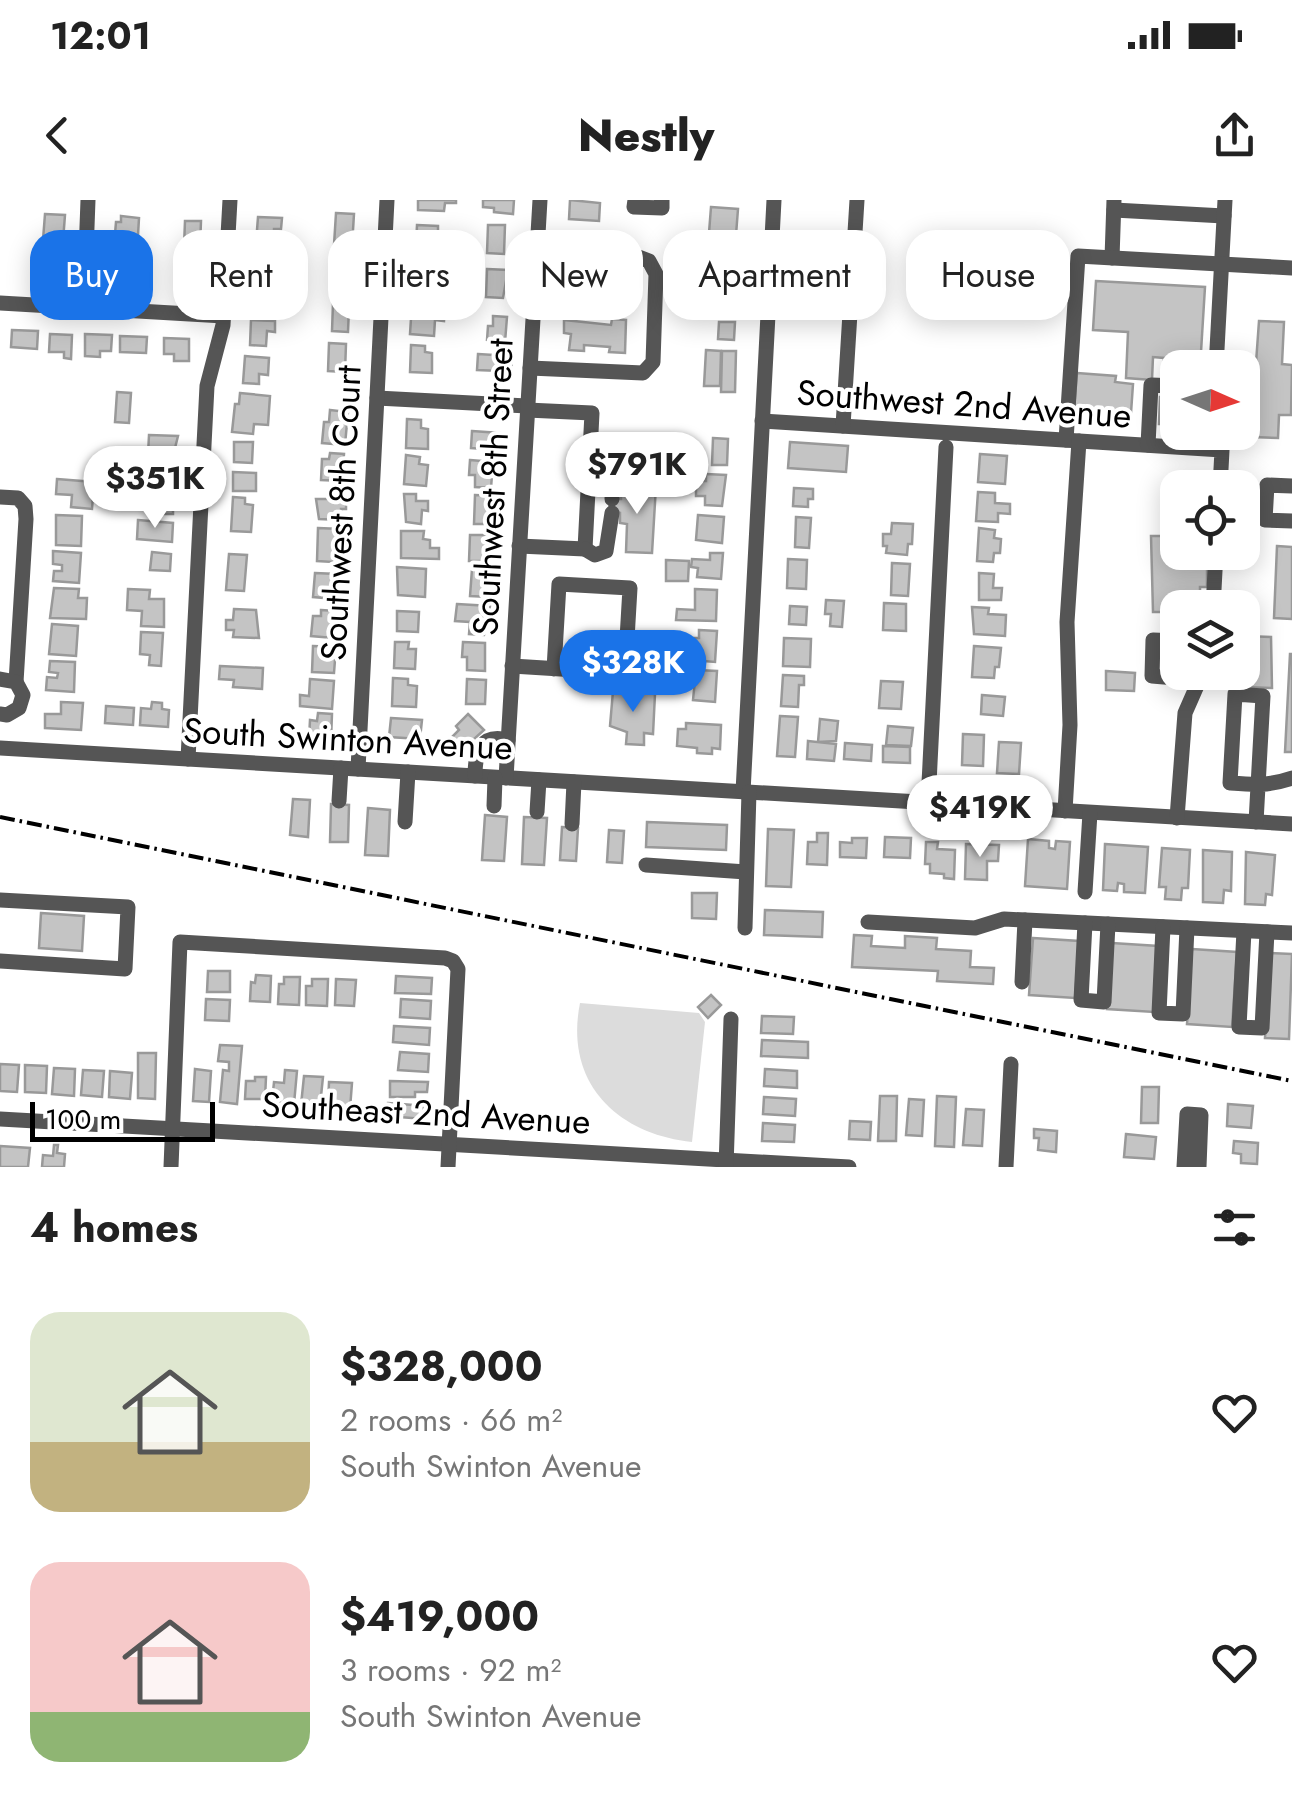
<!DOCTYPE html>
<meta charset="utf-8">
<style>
:root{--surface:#fff;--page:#f6f6f6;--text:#222;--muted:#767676;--accent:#1a73e8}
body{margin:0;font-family:Jost,sans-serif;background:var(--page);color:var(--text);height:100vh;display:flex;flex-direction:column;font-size:38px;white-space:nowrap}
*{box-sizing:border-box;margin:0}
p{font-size:32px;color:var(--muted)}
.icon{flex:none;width:55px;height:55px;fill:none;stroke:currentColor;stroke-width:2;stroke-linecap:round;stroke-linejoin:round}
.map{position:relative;height:967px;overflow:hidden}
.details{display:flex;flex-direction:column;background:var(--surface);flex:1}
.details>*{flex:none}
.top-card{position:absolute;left:30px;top:30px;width:1232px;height:90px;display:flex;gap:20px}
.needle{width:65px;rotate:93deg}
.buttons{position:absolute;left:1160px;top:150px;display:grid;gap:20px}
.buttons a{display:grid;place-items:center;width:100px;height:100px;border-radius:20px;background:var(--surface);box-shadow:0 5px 25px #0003;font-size:50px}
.scale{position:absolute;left:30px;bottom:25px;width:185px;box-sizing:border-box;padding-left:10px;border:5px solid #000;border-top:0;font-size:28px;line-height:35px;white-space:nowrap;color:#000;-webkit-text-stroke:8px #fff;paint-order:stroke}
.price{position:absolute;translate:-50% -85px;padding:0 22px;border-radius:35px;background:#fff;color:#222;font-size:32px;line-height:65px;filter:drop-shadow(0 2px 5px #0008)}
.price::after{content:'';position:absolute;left:50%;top:60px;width:30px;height:22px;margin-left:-15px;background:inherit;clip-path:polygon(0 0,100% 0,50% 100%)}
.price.selected{background:var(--accent);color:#fff}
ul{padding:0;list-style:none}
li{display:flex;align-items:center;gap:30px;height:250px;padding:0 30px}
li span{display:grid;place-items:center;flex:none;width:280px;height:200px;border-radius:30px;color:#555}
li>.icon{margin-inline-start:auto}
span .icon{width:120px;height:120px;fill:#fffc;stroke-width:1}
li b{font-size:42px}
h2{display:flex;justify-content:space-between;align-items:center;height:120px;padding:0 30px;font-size:42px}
.pill{padding:0 35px;border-radius:30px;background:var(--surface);box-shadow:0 5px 25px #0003;font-size:35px;line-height:90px}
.pill.selected{background:var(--accent);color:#fff}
.status{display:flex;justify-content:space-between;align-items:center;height:70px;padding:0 50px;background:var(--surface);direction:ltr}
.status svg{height:28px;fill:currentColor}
header{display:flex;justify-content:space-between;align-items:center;height:130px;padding:0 30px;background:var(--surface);font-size:45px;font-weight:800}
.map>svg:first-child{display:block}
</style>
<div class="status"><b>12:01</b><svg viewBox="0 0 49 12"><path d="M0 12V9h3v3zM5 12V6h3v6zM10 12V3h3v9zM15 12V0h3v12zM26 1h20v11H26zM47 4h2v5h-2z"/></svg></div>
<header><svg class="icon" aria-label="back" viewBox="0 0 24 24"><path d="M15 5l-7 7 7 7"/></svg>Nestly<svg class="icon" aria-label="share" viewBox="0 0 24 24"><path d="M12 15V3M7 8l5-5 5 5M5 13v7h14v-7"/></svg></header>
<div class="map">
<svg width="1292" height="967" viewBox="0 0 1292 967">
<rect width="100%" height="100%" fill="#fff"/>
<!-- garden -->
<path fill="#dcdcdc" d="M580,803L699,813L705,822L692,942C617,934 564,883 580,803Z"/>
<!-- building -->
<g fill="#c4c4c4" stroke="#999" stroke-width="2.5">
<path d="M418,0H456V3H445L444,11L418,10Z"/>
<path d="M483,0H514L513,14L494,12V8L483,7Z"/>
<path d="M570,0L600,3L599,21L569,19Z"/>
<path d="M711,7L738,9L736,35L709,33Z"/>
<path d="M336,13L354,14L352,46L334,45Z"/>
<path d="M45,14L65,15L63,41L43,40Z"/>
<path d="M121,16L139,18L138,35H132L131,47L114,46L116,22H121Z"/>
<path d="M258,17L282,18L281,29H274L273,44L256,43Z"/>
<path d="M185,21H201L200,47H184Z"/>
<path d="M417,25L438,26V35L432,34L431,48L416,46Z"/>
<path d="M488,25H505L504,54L487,53Z"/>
<path d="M714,46L737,48L735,67L720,66L721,58H713Z"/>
<path d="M255,51L279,53L278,67L270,66L269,78L253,77Z"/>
<path d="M48,54L63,55L61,81L46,80Z"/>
<path d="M112,57L128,59L127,68L146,69L145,85L110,83Z"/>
<path d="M183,61L199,62L198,88H182Z"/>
<path d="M334,61L355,62L354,74H349L348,89L332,88Z"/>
<path d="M413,61L425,62V69L433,70L432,75L442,76L440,96L416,95L418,70H412Z"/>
<path d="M860,64L879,65L878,100L860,99Z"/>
<path d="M487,69L508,70L503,98L486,97Z"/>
<path d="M718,78L739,80L737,106L713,104Z"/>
<path d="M1096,81L1205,87L1200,168H1178V181L1162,180L1164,158L1153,157L1152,180L1126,178L1128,132L1093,130Z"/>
<path d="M254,85L276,86L275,97H270L269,112L253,111Z"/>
<path d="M342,97L356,98V108H349L348,132L332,131L333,103H342Z"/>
<path d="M412,103L445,105L444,121L435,120L434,136L410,134Z"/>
<path d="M493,116L507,117L505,142L487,140L488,126H493Z"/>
<path d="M612,119L626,120L625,153L609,152L610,147L584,145V151L569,150L571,134L564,133V120L611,125Z"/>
<path d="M251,120L275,121V132L267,131L266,146L250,145Z"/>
<path d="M1259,121L1284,122L1282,164L1292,165L1291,215H1279L1278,238L1252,237L1254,210H1242V168H1235V162L1256,163Z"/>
<path d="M719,122H735L734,140L718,139Z"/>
<path d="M12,130L38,131L37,149L11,147Z"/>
<path d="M50,134L72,135L71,159L64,158V152H49Z"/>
<path d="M85,134L112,135L111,151H100V157L85,156Z"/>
<path d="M120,136L147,137L146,153L120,152Z"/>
<path d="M164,138L189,139V161H174V154H164Z"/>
<path d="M329,143L346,144L345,172L328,171Z"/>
<path d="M411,145L425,146V152L432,153V173L410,172Z"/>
<path d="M706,150L721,151L720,186H704Z"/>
<path d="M722,151H736L735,192H721Z"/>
<path d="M478,154L512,156L511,177H501V171L477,170Z"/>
<path d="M245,156L269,158L268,175L259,174V184L243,183Z"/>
<path d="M1077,173L1116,176L1115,182L1133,184L1131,213L1074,209Z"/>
<path d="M117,192L131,193L129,223L115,222Z"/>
<path d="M1168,192H1178V231H1173L1174,224H1159L1160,197H1168Z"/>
<path d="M240,193L270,196L268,225L254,224L253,234L232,232L235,204H239Z"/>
<path d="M330,210L348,212L345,245L322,243L324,222H329Z"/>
<path d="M407,219L421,220V228L428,229V249L406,248Z"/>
<path d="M472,231L500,233L499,250L471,248Z"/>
<path d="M149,235L178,236L173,256L148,255Z"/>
<path d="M713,238L728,239L727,265H712Z"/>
<path d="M234,242H253L252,263L234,262Z"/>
<path d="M790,242L848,246L846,272L788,268Z"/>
<path d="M330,253L344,254L342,281L321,280L322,259H329Z"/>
<path d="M980,254L1007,256L1005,284L978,282Z"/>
<path d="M406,255L420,257L419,264L428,265L426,286L404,284Z"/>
<path d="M470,260L493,262L491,288L475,287V275H469Z"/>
<path d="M134,264L168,267L167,287L132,284Z"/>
<path d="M233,272L256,273V291H233Z"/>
<path d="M706,274L726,275L722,306L705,305V296H696V281H706Z"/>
<path d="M57,279L94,282L92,309L71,307L72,295L56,294Z"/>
<path d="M643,285L656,286L652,353L626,352L627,324L620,323V313L609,312L610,299H621V290L642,291Z"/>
<path d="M794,288L813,289V299H808V307L793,306Z"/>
<path d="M328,292L342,293V301H346V309H341V320L319,319L316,299H328Z"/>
<path d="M978,292L995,293V303L1010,304V314L998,313V322L976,321Z"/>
<path d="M157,293H173V314H156Z"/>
<path d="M404,294H416V301H428V311L422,310L421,324L406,322Z"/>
<path d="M475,295L494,296L493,324H474Z"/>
<path d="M233,297L245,298V304L253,305L251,332L231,331Z"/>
<path d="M56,315L82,316L81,346L56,345Z"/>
<path d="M698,315L724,317L722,343L696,340Z"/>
<path d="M796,317L811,318L809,348L795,347Z"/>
<path d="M138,320L173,323L172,342L137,339Z"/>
<path d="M892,323L913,324L912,344H908L907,355L886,353L887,346H883V334H891Z"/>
<path d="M318,328L341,329V340H334L333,362L317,361Z"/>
<path d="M979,328L995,330L994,338L1001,339L1000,353H994L993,362L977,361Z"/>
<path d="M401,331H424L423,339L430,340V348H439V359L401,358Z"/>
<path d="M470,335H492L487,361H469Z"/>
<path d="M1151,336H1178V352H1207V387H1200V408L1172,406L1173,412H1153Z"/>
<path d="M1277,346L1292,347V419L1274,418Z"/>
<path d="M53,351L81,353L79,383L53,381L54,371H62V365L53,364Z"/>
<path d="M152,352L171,354L170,371L150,370Z"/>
<path d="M710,353H723L721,379L697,377L698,368L691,367L692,359L710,360Z"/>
<path d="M229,354L247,355L244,391L226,390Z"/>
<path d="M788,359L807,360L806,389L787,388Z"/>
<path d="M666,360L689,361L688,381H666Z"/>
<path d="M892,363L910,364L908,396L891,395Z"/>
<path d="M397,367L426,369L425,397L398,395Z"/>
<path d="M472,369L491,370L489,397L470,396Z"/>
<path d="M315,373L337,374L335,399L313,397Z"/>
<path d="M979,373L994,374L993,388H1002L1001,400H979Z"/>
<path d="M54,388L79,389L78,398H87L86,419L50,418Z"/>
<path d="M128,389L150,390L149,399H164V427L141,426L142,411L127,410Z"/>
<path d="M695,389L717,390L716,421L676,420L677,409L695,410Z"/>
<path d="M826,400L844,401L842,427L830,426L831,414H825Z"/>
<path d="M884,403L906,404V431L883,430Z"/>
<path d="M457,404L490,406L484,435L469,434L470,422L455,421Z"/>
<path d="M790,406L807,407L806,425L789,424Z"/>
<path d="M972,407L989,408L988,414L1006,415L1005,436L974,434Z"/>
<path d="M234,409L256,410L259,438L233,437L234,430H226V420H233Z"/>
<path d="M321,410L335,411L333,438L311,436L313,416H321Z"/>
<path d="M397,411L419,412L418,432L397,431Z"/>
<path d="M52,424L78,426L76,456L49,454Z"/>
<path d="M699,430L717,431L715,462L692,460L694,438H699Z"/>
<path d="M141,432L163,433L161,466L149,465L150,455L140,454Z"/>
<path d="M1244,436L1271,437L1272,488L1243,487Z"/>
<path d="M784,438L811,439L810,467L783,466Z"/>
<path d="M643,441L655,442L652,483L640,482Z"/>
<path d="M395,442H409L408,449H416L415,469L394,468Z"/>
<path d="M463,442L485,443V471L467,470V457H462Z"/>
<path d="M313,446L336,447L334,473L312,472Z"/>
<path d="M974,446L1001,448L999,467H995L994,478L972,477Z"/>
<path d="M1290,454H1292V552H1285Z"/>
<path d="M50,461L75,462L74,492L46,490L47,477L57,478L58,473L49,472Z"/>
<path d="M220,466L263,468L262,489L233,487L234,480L219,479Z"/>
<path d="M696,470L717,471L715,502L693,500Z"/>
<path d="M1106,471L1135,473L1134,491L1106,490Z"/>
<path d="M783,475L804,476V485H799L798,507L781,506Z"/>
<path d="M393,478L408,479V485L417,486L416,507L392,506Z"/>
<path d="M310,479L334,481L332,509L300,506V495L309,496Z"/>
<path d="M467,479L486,480L485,504H466Z"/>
<path d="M881,481L903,482L901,509L879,508Z"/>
<path d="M613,491L655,494L653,534L644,533V545L626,544L627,532L610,526Z"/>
<path d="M982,495L1005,497L1003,516L981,514Z"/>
<path d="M61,502L83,503L81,530L45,528V514H61Z"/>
<path d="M152,502L162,503V509L169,510L168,527L140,525L141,508L151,509Z"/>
<path d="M106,506L134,508L133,525L105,523Z"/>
<path d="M318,513L332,514L331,540L309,539L310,520L317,521Z"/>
<path d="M468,514L484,530L462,550L451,538L459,530L456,526Z"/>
<path d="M780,516L798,517L795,557L777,556Z"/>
<path d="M391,518L422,520L420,539L389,537Z"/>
<path d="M820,519L838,521L836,541L818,542Z"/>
<path d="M686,523L721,525L720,549L712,548V554L697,553V548L677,546L678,529H686Z"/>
<path d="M888,526L913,528L911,546L886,545Z"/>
<path d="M963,534L984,535L983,566L962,565Z"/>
<path d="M808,541L836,544L834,561L807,559Z"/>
<path d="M999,542L1021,543L1019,574L997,573Z"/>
<path d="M845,543L872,545L871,561L844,559Z"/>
<path d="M883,546L910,547V563L883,562Z"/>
<path d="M293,599L310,600L308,637L290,635Z"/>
<path d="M331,604L349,605L348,642H330Z"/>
<path d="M368,608L390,610L388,656L365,655Z"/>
<path d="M485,615L507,617L504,661L482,660Z"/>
<path d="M524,617L547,618L544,665L522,664Z"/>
<path d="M647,622L727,625L726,650L646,647Z"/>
<path d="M562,627L578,628L576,661L560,660Z"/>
<path d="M768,629L794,630L791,687L766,686Z"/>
<path d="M609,630L624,631L622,663L607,662Z"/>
<path d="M817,633H828L827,665L807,664L808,642H817Z"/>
<path d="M885,637L911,638L910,658L884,657Z"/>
<path d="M852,638H867L866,658L840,657V642L852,643Z"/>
<path d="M1028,639L1049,641V648L1055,649L1056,641L1070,642L1067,689L1025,686Z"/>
<path d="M926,642H938L937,649L955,650L954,679L944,678V674L930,673V664H925Z"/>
<path d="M966,644L999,645L998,661H987V680L965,679Z"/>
<path d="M1105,644L1148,647L1145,693L1124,692V684L1118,683L1117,691L1103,690Z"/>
<path d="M1162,648L1190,650L1188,688H1182L1181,700L1165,699L1166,687H1159Z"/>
<path d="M1203,650L1232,652L1231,691L1224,690L1223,703L1203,702Z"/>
<path d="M1246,652L1275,655L1272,695L1266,694L1265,705L1245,704Z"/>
<path d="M692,693H717L716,719L692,718Z"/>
<path d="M765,710L823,712L822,737L764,735Z"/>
<path d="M41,713L84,716L82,751L39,748Z"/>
<path d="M854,735L872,736L871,746L905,748V736L937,738L936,749L971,751L970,767L994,768L993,784L937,781L938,771L852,767Z"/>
<path d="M1033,738L1079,741L1075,798L1029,795Z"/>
<path d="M1112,743L1158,746L1154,812L1107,809Z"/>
<path d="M1192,749L1237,752L1232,827L1187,824Z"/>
<path d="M1270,753L1292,754L1289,839L1265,838Z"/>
<path d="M208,771H230V792H207Z"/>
<path d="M256,775L271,776L270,802L250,801L251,782L255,783Z"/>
<path d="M396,776L432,778L431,794L395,793Z"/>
<path d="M284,777H300L299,805L278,804L279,784H284Z"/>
<path d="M312,779H328L327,806L306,805V786H312Z"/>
<path d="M336,779L356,780L354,806L335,805Z"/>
<path d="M711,795L721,805L708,818L698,807Z"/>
<path d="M206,799L230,800L229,821L205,820Z"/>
<path d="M401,799L431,801L430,819L400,817Z"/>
<path d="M762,816L794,817L793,834L761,833Z"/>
<path d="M394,826L430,828L429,845L393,842Z"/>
<path d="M762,840L808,842V858L761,856Z"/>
<path d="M220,845L242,846L237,904L220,902L223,870L229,871V862L218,861Z"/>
<path d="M400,852L429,854L428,872L398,870Z"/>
<path d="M138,853H156L155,899L138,898Z"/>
<path d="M0,864L19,865L17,892L0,891Z"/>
<path d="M25,865L47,866L46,893L25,892Z"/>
<path d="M54,868L75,869L74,896L52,894Z"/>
<path d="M195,869L211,871L209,902L193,901Z"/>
<path d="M765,869L797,871V888L764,886Z"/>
<path d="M83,870L104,871L102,897L81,895Z"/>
<path d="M285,870L297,871L294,904L272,902L274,882L284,883Z"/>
<path d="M110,871L132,873L130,899L109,897Z"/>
<path d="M304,876L323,877L320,906L301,905Z"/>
<path d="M255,877H266L265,899H245L246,881H255Z"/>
<path d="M390,881L428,882L427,892H415V897H390Z"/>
<path d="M329,882L352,883L350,909L328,907Z"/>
<path d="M1142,887H1159L1158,923H1141Z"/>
<path d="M880,896H897L896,941H878Z"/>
<path d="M937,896L956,897L954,947L935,946Z"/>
<path d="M764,897L796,899L795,916L763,914Z"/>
<path d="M909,899L924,900L922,936L906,935Z"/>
<path d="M388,903L425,906L424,919L387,916Z"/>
<path d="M1228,904L1253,906L1251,928L1227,926Z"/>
<path d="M966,909L984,910L982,946L963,945Z"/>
<path d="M850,921L871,922L870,940L849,939Z"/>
<path d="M763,923L795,925L794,942L762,941Z"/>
<path d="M1034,929L1057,931L1056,952L1038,950L1039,938H1034Z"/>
<path d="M1126,934L1156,937L1154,959L1124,957Z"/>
<path d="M1234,941L1258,943L1257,964L1241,963V954L1233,953Z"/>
<path d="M54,945H58L57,953L65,954L64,967H42L43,955L53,956Z"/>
<path d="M0,946L30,948L28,967H0Z"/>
</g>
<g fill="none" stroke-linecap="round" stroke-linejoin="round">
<!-- minor -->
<g stroke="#555" stroke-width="15">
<path d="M635,0L634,7L662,8V0"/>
<path d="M1114,10L1224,16"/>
<path d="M1112,58L1114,0"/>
<path d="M0,103L224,116"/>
<path d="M84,108L88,0"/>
<path d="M530,168L643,173L653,162L656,74L649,61L636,56L537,48"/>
<path d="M1216,168L1225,0"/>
<path d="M377,198L527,206"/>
<path d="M762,221L1222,250L1220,288"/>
<path d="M843,226L857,0"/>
<path d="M591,239L606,240L614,247L612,299"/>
<path d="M1066,240L1078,56L1292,68"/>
<path d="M1148,245L1151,185L1178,186"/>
<path d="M1292,286L1267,285L1265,320L1292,321"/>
<path d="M0,297L18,298L25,306L26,319L16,482"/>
<path d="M1171,304L1178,305"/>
<path d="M519,346L585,349L592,213L527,210"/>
<path d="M585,349L595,355L606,351L612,313"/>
<path d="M1213,408L1216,352"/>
<path d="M1178,441L1153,440L1152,476L1200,480"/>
<path d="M512,466L625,473L630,388L559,384L554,469"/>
<path d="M0,479L16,482L23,495L19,508L7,515L0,514"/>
<path d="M0,548L1292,624"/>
<path d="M188,559L207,186L223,125L230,0"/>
<path d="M358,569L387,0"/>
<path d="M475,576C475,553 480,533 508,540"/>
<path d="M506,578L540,0"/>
<path d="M743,592L774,0"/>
<path d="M339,601L341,568"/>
<path d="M928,603L946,247"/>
<path d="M494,606L495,578"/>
<path d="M1065,611L1070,525L1067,422L1079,241"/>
<path d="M537,612L539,580"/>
<path d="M1177,618L1185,513L1203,472"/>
<path d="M405,622L408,572"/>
<path d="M1256,622L1263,496L1235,494L1230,583C1256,585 1268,586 1292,578"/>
<path d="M572,624L574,582"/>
<path d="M646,665L746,672"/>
<path d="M1085,692L1090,613"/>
<path d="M0,700L128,707L125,769L0,761"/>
<path d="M868,722L975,728L1004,719L1292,733"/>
<path d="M1085,723L1081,800L1104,802L1108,724"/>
<path d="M1163,727L1159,813L1183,814L1187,728"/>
<path d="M745,728L749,592"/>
<path d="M1244,731L1239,827L1262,828L1267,732"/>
<path d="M1022,782L1025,720"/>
<path d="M0,919L849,967"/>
<path d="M171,967L180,742L445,758L453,761L458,769L448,967"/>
<path d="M726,967L731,819"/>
<path d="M1006,967L1011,864"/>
<path d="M1184,967L1187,914L1201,915L1199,967"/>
</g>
<!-- rail -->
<path stroke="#000" stroke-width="4" stroke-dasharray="15 5 2.5 5" stroke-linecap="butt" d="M0,617L1292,881"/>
</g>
<g text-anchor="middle" stroke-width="8" stroke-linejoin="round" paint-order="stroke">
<!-- street labels -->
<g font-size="35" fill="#000" stroke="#fff">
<text transform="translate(964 204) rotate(4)" y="12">Southwest 2nd Avenue</text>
<text transform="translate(493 287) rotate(-87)" y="12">Southwest 8th Street</text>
<text transform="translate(341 313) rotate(-87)" y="12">Southwest 8th Court</text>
<text transform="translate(348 539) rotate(3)" y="12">South Swinton Avenue</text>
<text transform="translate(426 913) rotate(3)" y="12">Southeast 2nd Avenue</text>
</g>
</g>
</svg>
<div class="buttons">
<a><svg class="needle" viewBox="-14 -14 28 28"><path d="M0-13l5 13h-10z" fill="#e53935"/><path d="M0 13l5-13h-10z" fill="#767676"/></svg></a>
<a><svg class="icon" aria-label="locate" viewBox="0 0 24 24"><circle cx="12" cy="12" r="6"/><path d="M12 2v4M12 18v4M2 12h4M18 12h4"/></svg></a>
<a><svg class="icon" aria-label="layers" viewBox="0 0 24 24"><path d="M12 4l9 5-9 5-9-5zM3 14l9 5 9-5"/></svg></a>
</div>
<div class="scale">100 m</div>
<b class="price" style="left:637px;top:317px">$791K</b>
<b class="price" style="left:155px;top:331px">$351K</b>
<b class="price selected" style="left:633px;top:515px">$328K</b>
<b class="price" style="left:980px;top:660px">$419K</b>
<div class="top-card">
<a class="pill selected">Buy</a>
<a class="pill">Rent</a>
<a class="pill">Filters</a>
<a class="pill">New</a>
<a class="pill">Apartment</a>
<a class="pill">House</a>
</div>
</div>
<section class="details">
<h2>4 homes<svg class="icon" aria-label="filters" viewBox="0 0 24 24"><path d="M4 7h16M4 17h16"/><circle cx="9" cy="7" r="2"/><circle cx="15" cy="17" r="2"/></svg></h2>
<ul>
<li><span style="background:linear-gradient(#dfe7d0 65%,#c2b280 0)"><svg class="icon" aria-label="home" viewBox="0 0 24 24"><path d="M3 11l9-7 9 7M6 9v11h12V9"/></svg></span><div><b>$328,000</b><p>2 rooms · 66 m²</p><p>South Swinton Avenue</p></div><svg class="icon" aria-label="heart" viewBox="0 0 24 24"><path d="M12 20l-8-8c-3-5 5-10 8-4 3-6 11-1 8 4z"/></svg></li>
<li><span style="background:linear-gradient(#f6c9c9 75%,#8fb573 0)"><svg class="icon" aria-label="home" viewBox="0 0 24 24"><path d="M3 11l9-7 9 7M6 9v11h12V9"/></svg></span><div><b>$419,000</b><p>3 rooms · 92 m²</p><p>South Swinton Avenue</p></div><svg class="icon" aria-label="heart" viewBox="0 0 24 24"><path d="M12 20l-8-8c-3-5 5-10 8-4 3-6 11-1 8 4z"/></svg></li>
</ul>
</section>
